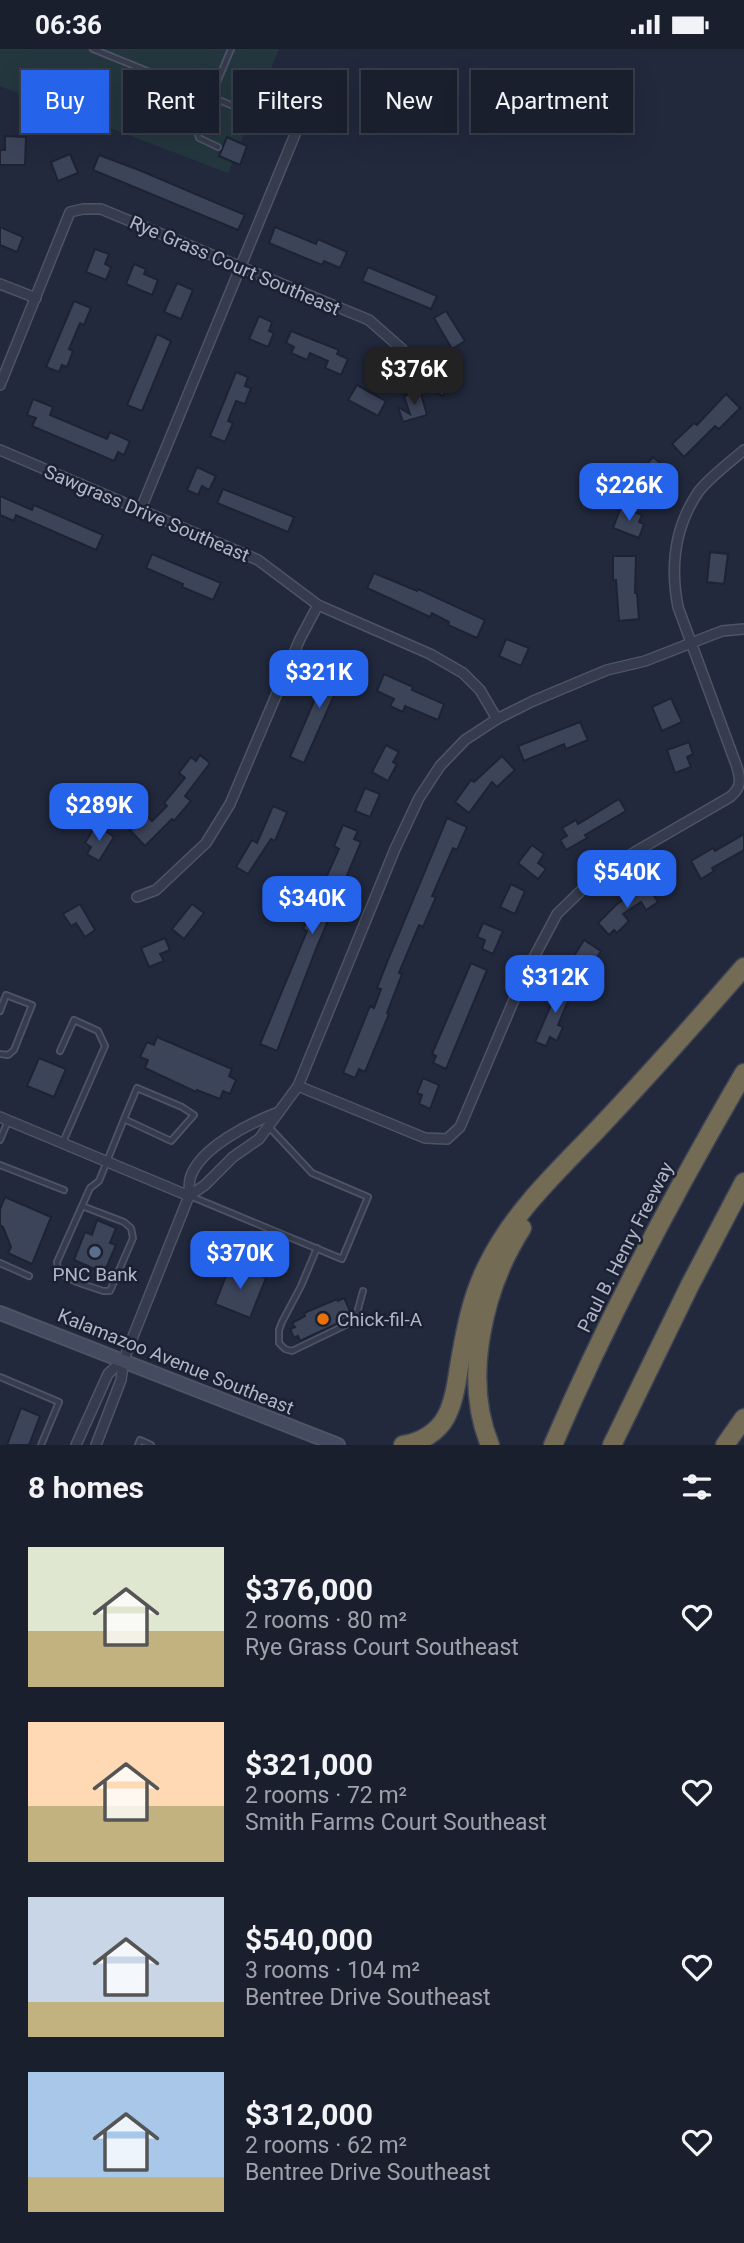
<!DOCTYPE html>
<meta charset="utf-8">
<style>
:root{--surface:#1a1f2e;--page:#272c3a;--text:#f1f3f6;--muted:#9fa2aa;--line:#383d4a;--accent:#2563eb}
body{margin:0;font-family:Roboto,sans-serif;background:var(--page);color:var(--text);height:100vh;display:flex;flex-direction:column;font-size:26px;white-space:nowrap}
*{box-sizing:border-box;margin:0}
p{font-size:23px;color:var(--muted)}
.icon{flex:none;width:38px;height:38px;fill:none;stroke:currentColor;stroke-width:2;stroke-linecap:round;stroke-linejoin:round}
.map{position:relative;height:1396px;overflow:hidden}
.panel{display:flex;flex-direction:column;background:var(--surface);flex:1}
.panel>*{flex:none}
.guide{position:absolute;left:21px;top:21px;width:704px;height:63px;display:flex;gap:14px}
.price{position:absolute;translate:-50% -60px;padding:0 16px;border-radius:14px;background:var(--accent);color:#fff;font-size:23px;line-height:46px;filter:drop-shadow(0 2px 4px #0008)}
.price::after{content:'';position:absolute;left:50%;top:42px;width:21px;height:16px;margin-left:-10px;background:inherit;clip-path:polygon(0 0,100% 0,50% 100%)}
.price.selected{background:#222;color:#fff}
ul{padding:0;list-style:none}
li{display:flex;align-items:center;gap:21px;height:175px;padding:0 28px}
li span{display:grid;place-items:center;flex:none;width:196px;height:140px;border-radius:0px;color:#555}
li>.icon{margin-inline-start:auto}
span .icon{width:84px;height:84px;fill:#fffc;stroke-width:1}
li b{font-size:30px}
h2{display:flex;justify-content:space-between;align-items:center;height:84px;padding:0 28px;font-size:30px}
.chip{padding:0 24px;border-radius:0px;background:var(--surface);box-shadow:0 7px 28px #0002,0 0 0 2px var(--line);font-size:24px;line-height:63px}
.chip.selected{background:var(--accent);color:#fff}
.status{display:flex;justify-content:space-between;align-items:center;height:49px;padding:0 35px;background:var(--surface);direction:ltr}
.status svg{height:19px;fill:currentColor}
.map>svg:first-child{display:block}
</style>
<div class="status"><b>06:36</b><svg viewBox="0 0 49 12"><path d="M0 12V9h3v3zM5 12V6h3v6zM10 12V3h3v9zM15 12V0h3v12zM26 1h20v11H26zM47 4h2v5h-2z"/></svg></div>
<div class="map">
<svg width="744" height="1396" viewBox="0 0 744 1396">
<rect width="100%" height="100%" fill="#22293d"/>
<!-- green -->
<path fill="#24373e" d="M0,0H279L228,124L0,37Z"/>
<!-- building -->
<g fill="#3c445a" stroke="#1d2334" stroke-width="2">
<path d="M5,87L26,88L25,116H0V101H5Z"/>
<path d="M227,88L247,97L240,116L219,107Z"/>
<path d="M70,105L78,124L58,132L51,113Z"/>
<path d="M99,106L139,121L245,166L238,181L93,121Z"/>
<path d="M0,178L23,188L17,203L0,196Z"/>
<path d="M275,178L316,195L318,190L347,203L340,219L324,212L322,216L269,194Z"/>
<path d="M95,200L109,205L105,215L111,218L106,231L86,223Z"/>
<path d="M134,215L146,220L144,225L158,231L152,246L126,235Z"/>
<path d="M368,218L437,247L431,260L362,232Z"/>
<path d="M177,234L193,241L181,270L164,263Z"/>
<path d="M74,252L91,259L84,276L80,274L69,300L73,302L67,318L62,316L59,323L46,318Z"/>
<path d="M446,262L465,292L452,300L434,269Z"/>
<path d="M259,267L272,273L269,282L274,284L268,298L249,290Z"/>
<path d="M291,282L339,301L337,305L348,310L341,326L325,319L328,312L310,304L307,311L291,304L294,298L286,294Z"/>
<path d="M157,285L171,292L142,362L127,356Z"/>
<path d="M446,308L459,314L443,347L431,341Z"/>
<path d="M236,323L248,328L245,337L251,339L245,355L236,352L228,372L233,374L225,393L210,387Z"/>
<path d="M357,336L386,352L378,367L348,351Z"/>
<path d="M420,342L427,366L403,373L398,358L410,365L404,347Z"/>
<path d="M726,345L740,359L719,380L715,377L684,408L672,395L694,374L697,376Z"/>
<path d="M33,350L53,358L50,366L107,390L110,383L130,392L124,406L118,403L114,412L32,377L36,369L27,366Z"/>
<path d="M653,408L669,422L654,440L638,426Z"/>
<path d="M197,418L216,427L209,441L202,437L198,446L187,441Z"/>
<path d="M223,440L294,468L288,483L217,454Z"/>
<path d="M0,447L32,461L34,456L103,486L96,501L16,466L14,472L0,466Z"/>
<path d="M621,458L642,466L639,473L644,475L639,489L613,479Z"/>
<path d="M710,503L728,505L724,535L707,533Z"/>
<path d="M152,505L221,534L213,551L182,538L183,535L146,519Z"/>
<path d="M613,507H636L635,544H637L639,570L619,572L616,531H613Z"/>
<path d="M374,524L417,542L418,540L485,571L477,589L448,576L449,573L432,564L430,568L367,539Z"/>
<path d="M506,590L529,599L521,617L499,607Z"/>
<path d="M333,608L348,615L304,714L290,708Z"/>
<path d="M384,625L413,638L412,641L444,655L438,671L405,657L403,663L390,657L394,650L377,642Z"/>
<path d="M671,649L682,673L662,682L652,658Z"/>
<path d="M580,673L588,691L566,700L564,695L524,712L518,697Z"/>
<path d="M689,693L693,705L687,708L691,718L675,724L667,701Z"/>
<path d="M386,696L399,703L393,713L397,715L388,732L372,723Z"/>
<path d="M200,706L210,714L185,747L191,752L174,772L172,770L145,797L130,781L145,765L152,772L167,757L164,754L185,729L179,724L191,708L196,712Z"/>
<path d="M502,707L515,721L497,738L492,733L469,764L455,753L471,731L474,733Z"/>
<path d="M365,739L380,745L370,768L355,762Z"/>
<path d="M619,750L626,762L585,786L587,789L566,801L560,791L567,787L562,779L576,771L578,775Z"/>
<path d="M273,757L287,763L275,792L271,790L248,825L236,818L252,791L257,794Z"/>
<path d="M447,769L467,778L457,801L453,799L432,847L436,848L423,878L419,876L399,924L402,925L387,964L389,965L365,1023L359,1020L355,1029L343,1024L370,957L374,959L381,940L377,939L388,911Z"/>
<path d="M96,776L114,788L99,812L87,805L91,798L85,794Z"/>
<path d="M343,776L358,782L354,790L361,793L316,900L277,1002L260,995L307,882L303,880L339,800L334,797Z"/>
<path d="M744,785V801L712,819L714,822L701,830L691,812L713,799L715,802Z"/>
<path d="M532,796L544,805L538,814L546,820L538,830L518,814Z"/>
<path d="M511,835L525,842L515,865L500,858Z"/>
<path d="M647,836L658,853L646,861L641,853L623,865L629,872L617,884L614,881L609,886L598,874L617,855Z"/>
<path d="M80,855L95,881L85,888L76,874L71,877L63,865Z"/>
<path d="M192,855L204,864L184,890L172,880Z"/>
<path d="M483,874L503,882L493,905L482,900L485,891L477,888Z"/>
<path d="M165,889L170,901L160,905L164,912L149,918L141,899Z"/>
<path d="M584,891L601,902L593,915L586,910L581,918L571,912Z"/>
<path d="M471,914L487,921L446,1020L433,1014L436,1007L432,1005Z"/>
<path d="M561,933L574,938L558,976L563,978L557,992L550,988L546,997L535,993Z"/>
<path d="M157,988L232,1020L229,1027L236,1031L230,1045L223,1042L220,1050L197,1041L196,1043L145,1019L148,1011L140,1008L147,993L154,996Z"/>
<path d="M39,1009L66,1020L54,1048L27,1037Z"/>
<path d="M423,1029L439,1036L430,1060L419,1055L422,1046L417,1044Z"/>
<path d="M5,1148L51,1168L32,1215L8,1204L11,1198L3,1178L0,1176V1160Z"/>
<path d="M97,1171L116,1179L110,1194L116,1196L104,1224L74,1211L85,1183L92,1186Z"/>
<path d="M231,1214L266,1229L250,1269L215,1255Z"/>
<path d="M344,1249L351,1264L347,1270L300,1292L298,1287L294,1289L290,1280L295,1278L292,1274L305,1267L304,1264L337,1250L338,1252Z"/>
<path d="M21,1359L40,1367L29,1396H7Z"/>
</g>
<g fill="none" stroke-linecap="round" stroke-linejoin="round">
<!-- service casing -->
<g stroke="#4e5465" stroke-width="8">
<g id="service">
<path d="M93,0L295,82"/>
<path d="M218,98L199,89L197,81L231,0"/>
<path d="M0,962L6,946L32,956L14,1001L8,1006L0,1005"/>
<path d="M60,1002L74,971L98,982L105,997L63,1093"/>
<path d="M0,1091L8,1072"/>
<path d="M0,1116L64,1141"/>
<path d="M190,1147L342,1210L368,1148L312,1124L269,1078"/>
<path d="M82,1157L124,1173L131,1179L133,1189L110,1242H103C88,1236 57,1231 57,1213L90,1139L99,1132L124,1070L171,1092L194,1066L182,1058L137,1039L124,1070"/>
<path d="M317,1199L301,1237L282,1273L279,1281V1294L285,1300L292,1302L352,1273L357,1264L363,1242"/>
<path d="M0,1214L29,1227"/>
<path d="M0,1328L59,1353L41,1396"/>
<path d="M138,1396L140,1391L151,1396"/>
</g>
</g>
<!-- minor casing -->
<g stroke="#4e5465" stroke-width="12">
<g id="minor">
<path d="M0,235L36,249"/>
<path d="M0,336L70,163L83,160H101L369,271L402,300"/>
<path d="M0,401L258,511L318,556L430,605L463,624L480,641L497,670"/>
<path d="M140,462L296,83"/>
<path d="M137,848L156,841L206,794L230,755L300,590L318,556"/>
<path d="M298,1037L425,1089L447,1090L460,1078L524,927L557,865L592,831L635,803L730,748C741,739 741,732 737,718L678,558C670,517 674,478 699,442C711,427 729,414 744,401"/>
<path d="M0,1068L189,1147"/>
<path d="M189,1147L205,1136L233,1108L259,1090L298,1037L395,800L419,749L440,717L465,691L497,670L533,652L607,621L645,612L722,582L744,580"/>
<path d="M76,1396L108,1325L124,1310"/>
<path d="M96,1396L121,1331L124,1310L189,1147C189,1142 189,1135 190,1130C198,1099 252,1073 279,1063"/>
</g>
</g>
<!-- secondary casing -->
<g stroke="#4e5465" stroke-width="16">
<path id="secondary" d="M0,1264L338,1396"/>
</g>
<!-- motorway casing -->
<g stroke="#3e4455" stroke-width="21">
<g id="motorway">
<path d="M403,1396C420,1394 438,1383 446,1368C455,1351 457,1330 460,1312C466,1278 472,1246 488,1215C514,1162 558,1122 598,1080C648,1027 696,973 744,918"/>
<path d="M490,1396C462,1329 484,1238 522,1179"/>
<path d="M553,1396C608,1268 674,1144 744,1024"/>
<path d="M612,1396L690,1236L744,1133"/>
<path d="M725,1396L744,1369"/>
</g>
</g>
<!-- service -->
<use href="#service" stroke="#363c4d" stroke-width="4.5"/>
<!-- minor -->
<use href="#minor" stroke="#363c4d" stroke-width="9"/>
<!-- secondary -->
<use href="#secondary" stroke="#444a60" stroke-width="12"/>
<!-- motorway -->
<use href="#motorway" stroke="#736b53" stroke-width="18"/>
</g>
<!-- markers -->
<circle fill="#5c6f8a" stroke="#1b2132" stroke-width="2.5" cx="95" cy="1203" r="7"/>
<circle fill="#e8710a" stroke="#1b2132" stroke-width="2.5" cx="323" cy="1270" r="7"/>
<g text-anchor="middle" stroke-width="5" stroke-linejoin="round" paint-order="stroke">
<!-- street labels -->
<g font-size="19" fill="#b2b7c8" stroke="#1b2132">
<text transform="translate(235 216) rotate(23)" y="7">Rye Grass Court Southeast</text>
<text transform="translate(147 464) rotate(23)" y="7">Sawgrass Drive Southeast</text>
<text transform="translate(625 1198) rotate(-63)" y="7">Paul B. Henry Freeway</text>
<text transform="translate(176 1312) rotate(22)" y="7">Kalamazoo Avenue Southeast</text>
</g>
<!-- poi labels -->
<g font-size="19" fill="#b2b7c8" stroke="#1b2132">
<text x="95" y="1232">PNC Bank</text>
<text x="337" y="1277" text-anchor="start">Chick-fil-A</text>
</g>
</g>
</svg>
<b class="price selected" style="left:414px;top:358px">$376K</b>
<b class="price" style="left:629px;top:474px">$226K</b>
<b class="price" style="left:319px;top:661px">$321K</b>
<b class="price" style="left:99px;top:794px">$289K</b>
<b class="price" style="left:627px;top:861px">$540K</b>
<b class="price" style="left:312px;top:887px">$340K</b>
<b class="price" style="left:555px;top:966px">$312K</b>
<b class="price" style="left:240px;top:1242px">$370K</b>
<div class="guide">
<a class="chip selected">Buy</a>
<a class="chip">Rent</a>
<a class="chip">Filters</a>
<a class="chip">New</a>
<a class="chip">Apartment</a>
</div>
</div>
<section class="panel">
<h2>8 homes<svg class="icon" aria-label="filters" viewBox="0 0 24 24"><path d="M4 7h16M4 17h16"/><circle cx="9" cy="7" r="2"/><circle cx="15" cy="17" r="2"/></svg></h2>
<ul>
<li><span style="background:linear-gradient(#dfe7d0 60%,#c2b280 0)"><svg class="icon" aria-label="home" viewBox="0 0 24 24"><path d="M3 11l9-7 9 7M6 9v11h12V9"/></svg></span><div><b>$376,000</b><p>2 rooms · 80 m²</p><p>Rye Grass Court Southeast</p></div><svg class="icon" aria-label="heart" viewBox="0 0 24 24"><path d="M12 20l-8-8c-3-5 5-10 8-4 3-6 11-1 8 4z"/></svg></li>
<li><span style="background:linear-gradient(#ffd9b3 60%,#c2b280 0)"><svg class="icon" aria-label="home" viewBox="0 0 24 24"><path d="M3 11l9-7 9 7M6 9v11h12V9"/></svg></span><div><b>$321,000</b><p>2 rooms · 72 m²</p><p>Smith Farms Court Southeast</p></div><svg class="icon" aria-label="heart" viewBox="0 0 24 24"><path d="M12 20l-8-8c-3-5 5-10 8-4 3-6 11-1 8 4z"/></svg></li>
<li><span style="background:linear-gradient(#c9d6e8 75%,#c2b280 0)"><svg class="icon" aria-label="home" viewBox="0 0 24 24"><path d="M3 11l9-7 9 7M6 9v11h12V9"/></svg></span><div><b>$540,000</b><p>3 rooms · 104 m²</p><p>Bentree Drive Southeast</p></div><svg class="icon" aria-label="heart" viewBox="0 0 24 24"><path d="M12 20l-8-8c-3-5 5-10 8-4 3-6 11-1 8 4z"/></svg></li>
<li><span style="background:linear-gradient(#a9c7e8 75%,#c2b280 0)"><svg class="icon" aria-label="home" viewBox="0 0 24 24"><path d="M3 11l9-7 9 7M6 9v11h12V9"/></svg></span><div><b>$312,000</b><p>2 rooms · 62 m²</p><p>Bentree Drive Southeast</p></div><svg class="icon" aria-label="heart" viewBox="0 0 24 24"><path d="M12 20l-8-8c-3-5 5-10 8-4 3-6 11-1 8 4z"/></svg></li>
</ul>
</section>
